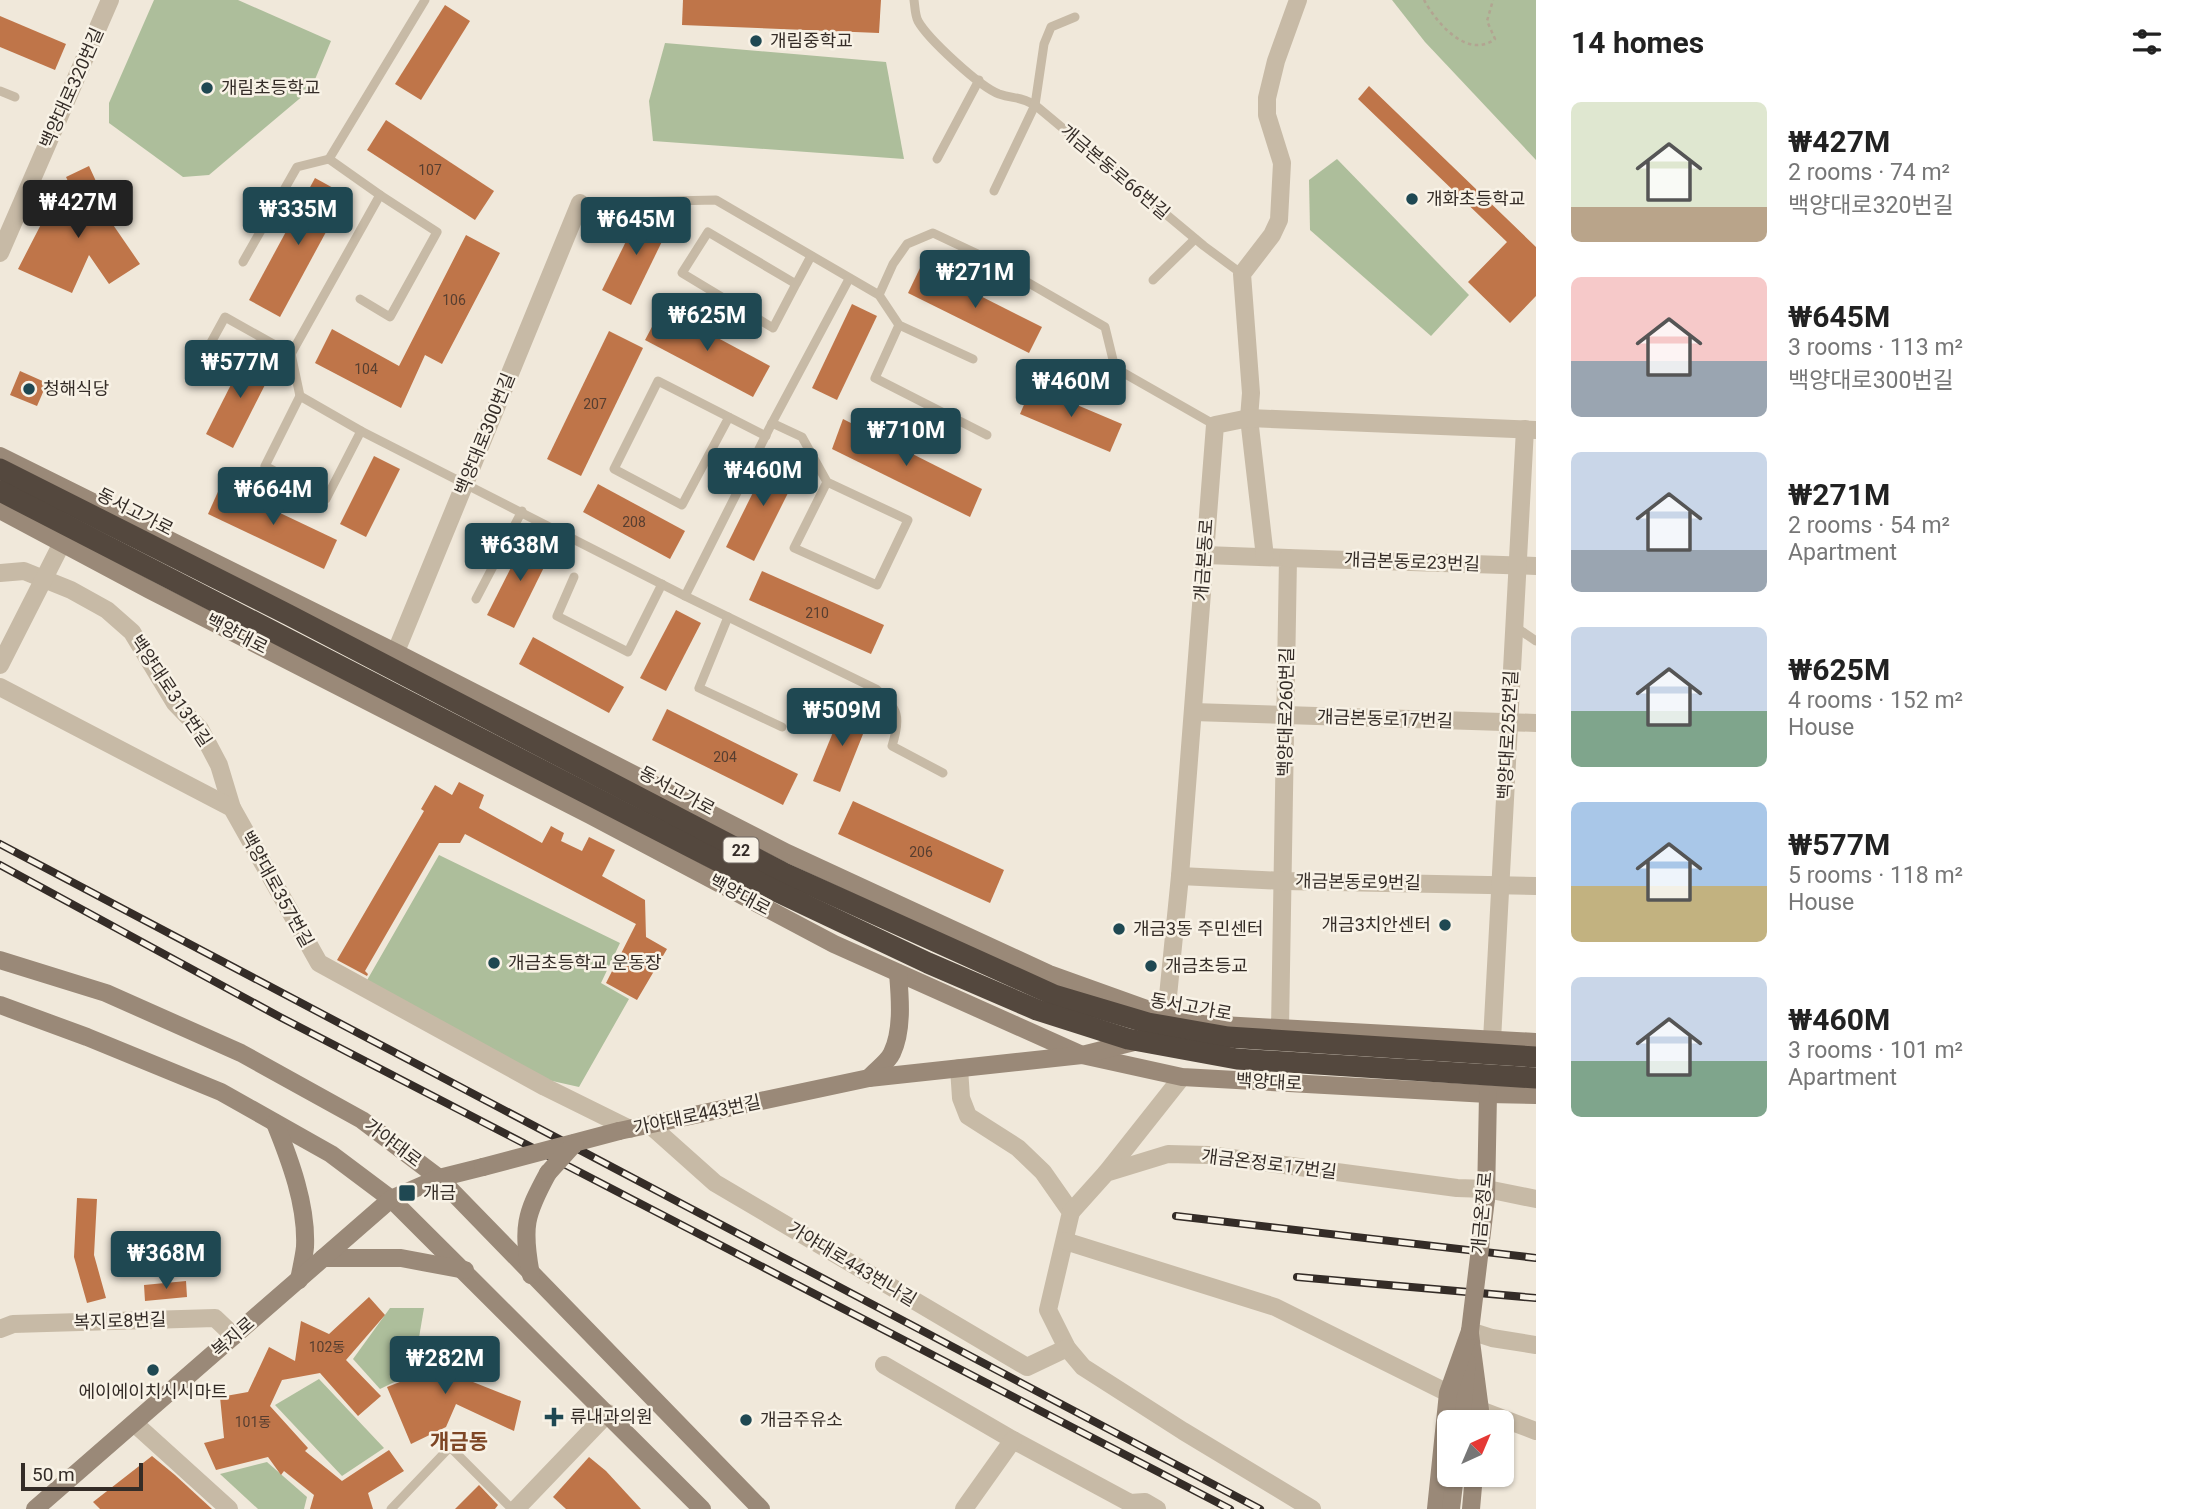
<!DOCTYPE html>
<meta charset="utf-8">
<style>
:root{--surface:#fff;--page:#f2f2f2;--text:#222;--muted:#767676;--accent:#1f4852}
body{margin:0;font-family:Roboto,"Noto Sans KR",sans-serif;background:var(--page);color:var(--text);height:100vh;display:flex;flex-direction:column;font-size:26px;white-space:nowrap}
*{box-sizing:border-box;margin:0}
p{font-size:23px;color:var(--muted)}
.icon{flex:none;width:38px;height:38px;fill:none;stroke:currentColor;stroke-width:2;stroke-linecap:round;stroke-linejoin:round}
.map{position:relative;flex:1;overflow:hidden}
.drawer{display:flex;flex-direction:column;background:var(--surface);width:665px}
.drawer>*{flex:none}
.needle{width:46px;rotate:44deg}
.buttons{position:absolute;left:1437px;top:1410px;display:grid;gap:14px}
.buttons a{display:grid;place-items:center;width:77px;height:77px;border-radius:10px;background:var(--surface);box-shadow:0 2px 5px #0004;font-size:35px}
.scale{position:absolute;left:21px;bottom:18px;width:122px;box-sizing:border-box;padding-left:7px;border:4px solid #342c27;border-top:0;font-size:19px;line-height:24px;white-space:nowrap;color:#342c27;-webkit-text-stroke:5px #f8f2e6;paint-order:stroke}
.price{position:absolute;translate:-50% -60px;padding:0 16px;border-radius:7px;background:var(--accent);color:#fff;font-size:23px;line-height:46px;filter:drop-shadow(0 2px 4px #0008)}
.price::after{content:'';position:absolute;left:50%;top:42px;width:21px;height:16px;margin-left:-10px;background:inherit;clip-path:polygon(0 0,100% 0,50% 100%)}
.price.active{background:#222;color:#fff}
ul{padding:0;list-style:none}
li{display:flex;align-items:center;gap:21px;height:175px;padding:0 35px}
li span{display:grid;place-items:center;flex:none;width:196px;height:140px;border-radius:10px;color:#555}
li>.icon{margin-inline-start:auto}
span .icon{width:84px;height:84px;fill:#fffc;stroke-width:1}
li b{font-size:30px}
h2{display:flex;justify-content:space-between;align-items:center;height:84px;padding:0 35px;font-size:30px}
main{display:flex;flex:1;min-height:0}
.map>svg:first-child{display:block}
</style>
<main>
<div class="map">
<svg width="1536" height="1509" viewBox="0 0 1536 1509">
<rect width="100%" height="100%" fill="#f0e8da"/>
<!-- green -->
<g fill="#adbe9b">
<path d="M154,0H238L331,41L311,89L209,175L183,177L109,123V103Z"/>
<path d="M1392,0H1536V160L1425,42Z"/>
<path d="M665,43L886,62L904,159L653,141L649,101Z"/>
<path d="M1337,159L1469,295L1431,336L1310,230L1309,180Z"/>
<path d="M439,855L620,943L601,983L629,999L579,1087L539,1078L366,982Z"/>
<path d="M390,1308H424L413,1373L380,1389L353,1359Z"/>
<path d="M319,1379L384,1448L342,1476L275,1405Z"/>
<path d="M267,1462L307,1497L304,1509H258L220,1474Z"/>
</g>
<!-- building -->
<g fill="#bf7549">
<path d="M683,0H881L879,33L682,25Z"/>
<path d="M445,5L470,21L421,100L395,84Z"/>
<path d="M0,16L66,44L55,70L0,47Z"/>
<path d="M1369,86L1536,247V296L1510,323L1468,282L1507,242L1358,99Z"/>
<path d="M386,120L494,191L475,220L367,150Z"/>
<path d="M89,166L111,214L107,216L140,264L109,284L89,255L72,293L18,269L52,203L88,223L66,177Z"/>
<path d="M315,178L346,195L280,317L249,300Z"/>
<path d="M642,209L671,223L631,305L602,290Z"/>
<path d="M466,235L500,253L442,364L425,355L401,408L315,363L332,329L399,366Z"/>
<path d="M921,266L1042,327L1029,353L908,293Z"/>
<path d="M852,304L877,316L837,400L812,388Z"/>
<path d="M662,308L770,366L753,397L645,340Z"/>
<path d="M609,331L643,348L581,476L547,459Z"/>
<path d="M247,353L274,367L233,448L206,434Z"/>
<path d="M20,371L47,383L37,406L10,395Z"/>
<path d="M1032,386L1122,424L1110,452L1020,414Z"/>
<path d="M843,419L982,489L970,517L832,449Z"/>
<path d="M772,454L800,469L754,561L726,547Z"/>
<path d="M374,456L400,469L366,537L340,524Z"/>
<path d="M598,484L685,531L670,559L583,512Z"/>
<path d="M221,485L337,540L324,569L208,514Z"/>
<path d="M526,538L552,551L514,628L487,615Z"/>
<path d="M762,571L884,625L871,654L749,600Z"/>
<path d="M676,610L701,623L666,691L640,678Z"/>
<path d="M533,637L624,687L609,713L519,664Z"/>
<path d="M845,703L871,714L840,792L813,781Z"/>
<path d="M667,709L798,774L783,805L652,740Z"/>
<path d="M459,782L484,795L479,808L542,843L551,826L564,833L561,841L582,851L589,837L615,850L602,876L645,900L646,937L667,949L637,1000L606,983L636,924L465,834L460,843H439L365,971L368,974L367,976L337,960L424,811L421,809L435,785L452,795Z"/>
<path d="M853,801L1004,870L990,903L838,834Z"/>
<path d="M77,1198L97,1199L94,1255L106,1298L87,1303L74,1257Z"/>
<path d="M186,1281L187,1297L145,1301L144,1285Z"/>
<path d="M369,1297L385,1315L346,1360L381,1396L358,1416L320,1373L282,1380L270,1406L308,1448L305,1451L342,1481L389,1450L404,1471L368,1493L373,1509H310L314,1495L284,1471L281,1475L268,1457L216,1470L204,1443L224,1438L220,1397L248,1392L269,1347L295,1361L301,1321L329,1334Z"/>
<path d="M420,1339L441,1342L453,1374L521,1401L514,1431L456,1404L446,1427L411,1444L387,1387L415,1376Z"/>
<path d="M152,1456L175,1475L212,1509H100L93,1502Z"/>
<path d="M589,1457L606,1471L641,1509H566L553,1497Z"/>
<path d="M479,1485L498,1505L495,1509H455Z"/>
</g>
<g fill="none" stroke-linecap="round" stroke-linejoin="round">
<!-- path -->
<path stroke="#b2a491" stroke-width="2.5" stroke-dasharray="3.5 3.5" stroke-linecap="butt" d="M1424,0C1436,22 1467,60 1495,39L1487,21L1493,0"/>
<!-- lane -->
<g stroke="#c7baa6" stroke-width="9">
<path d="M914,0C915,7 915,15 918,21C928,39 980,87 999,94C1014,99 1019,96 1035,105L1204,246L1242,274"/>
<path d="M0,91L15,97"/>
<path d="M329,159L425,0"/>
<path d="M937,159L979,80"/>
<path d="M994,191L1035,105L1044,44L1051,27L1075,17"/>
<path d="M580,203L716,200L879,295L899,325L973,359"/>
<path d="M243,262L297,167L329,159L380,195L291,354"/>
<path d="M1153,280L1195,239"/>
<path d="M796,284L773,328L682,273L708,232L796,284L811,256"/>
<path d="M879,295L893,264L907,244L933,233L982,256L1105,327L1115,368L1215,425"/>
<path d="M360,299L390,317L437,232L380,195"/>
<path d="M899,325L875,378L987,435"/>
<path d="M196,370L225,317L291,354L300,396L361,431L685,596L876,689C899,709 901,717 892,746L943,773"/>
<path d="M300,396L265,466L326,499L361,431"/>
<path d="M729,417L682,505L614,469L658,381L766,436"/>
<path d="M772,423L802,437L827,482L908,520L877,585L794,548L827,482"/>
<path d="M574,577L557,616L628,652L662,584"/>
<path d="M685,596L772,423L849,279"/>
<path d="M476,599L522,511"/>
<path d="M728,617L699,688L782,727"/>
<path d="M1514,626L1536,641"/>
<path d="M391,1509L450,1447L512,1509"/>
</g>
<!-- street -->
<g stroke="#c7baa6" stroke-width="18">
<path d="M0,253L110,0"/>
<path d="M1205,555L1288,558L1280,1028"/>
<path d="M1265,557L1249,418L1251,393L1242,274L1272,235L1279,220L1282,163L1267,115V98L1276,61L1298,0"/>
<path d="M1288,558L1536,566"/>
<path d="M0,573L24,571L71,590L107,610L132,632L175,703L200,729L219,765L232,808"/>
<path d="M0,665L62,543"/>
<path d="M390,666L580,203"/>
<path d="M0,687L232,808L319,963L545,1087L630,1129"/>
<path d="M1193,712L1536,723"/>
<path d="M1180,876L1284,881L1536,886"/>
<path d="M1166,1016L1180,876L1215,425L1249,418L1536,430"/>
<path d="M1492,1040L1525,429"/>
<path d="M959,1068L961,1098L968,1116L1018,1148L1043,1172L1071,1212L1048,1310L1067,1348L1083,1367L1183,1431L1312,1509"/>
<path d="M650,1125L715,1183L1027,1367L1067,1348"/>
<path d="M1106,1173L1182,1077"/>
<path d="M1071,1212L1106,1173L1168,1154L1209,1155L1457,1188L1487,1189L1536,1199"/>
<path d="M1065,1241L1275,1307L1448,1393"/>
<path d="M0,1329L13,1324L215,1318L234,1336"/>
<path d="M1470,1331L1492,1338L1536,1345"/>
<path d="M884,1365L1013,1440L1130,1503L1145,1502L1157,1509"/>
<path d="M1480,1410L1536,1431"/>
<path d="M134,1423L229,1509"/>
<path d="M516,1509L608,1413"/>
<path d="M964,1509L1013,1440"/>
</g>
<!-- secondary -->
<g stroke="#9a8978" stroke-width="18">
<path d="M0,456L395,652L787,853L1049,974L1166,1016L1203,1024L1536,1042"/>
<path d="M0,510L150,590L590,815L834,944L1082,1055L1182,1077L1488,1094L1536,1095"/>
<path d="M0,960L106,993L241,1053L362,1120L439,1178L761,1509"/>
<path d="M0,1005L87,1037L221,1092L331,1154L391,1199L702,1509"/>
<path d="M869,1078C876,1070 888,1062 892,1053C903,1030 900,997 898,973"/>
<path d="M275,1123C290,1160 307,1205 305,1247C304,1257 301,1269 299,1280"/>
<path d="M619,1131L869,1078L1082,1055L1138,1041"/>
<path d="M1486,1199L1488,1094"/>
<path d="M323,1258H401L465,1270"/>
<path d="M531,1275C522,1227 525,1215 548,1173"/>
<path d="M1470,1334L1480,1410L1479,1423"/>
<path d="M1461,1423L1467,1362"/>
<path d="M35,1509L391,1199L439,1178L483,1167"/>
<path d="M1436,1509L1448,1393L1470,1331"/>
<path d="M1451,1509L1455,1475"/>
<path d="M1471,1509L1474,1475"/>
</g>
<!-- rail casing -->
<g stroke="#342c27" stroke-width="8">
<g id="rail">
<path d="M0,844L1260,1509"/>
<path d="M0,865L280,1017L1230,1509"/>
<path d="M1176,1216L1536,1258"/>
<path d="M1297,1277L1536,1298"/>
</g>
</g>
<!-- rail -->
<use href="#rail" stroke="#f8f2e6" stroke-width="5" stroke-dasharray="16" stroke-linecap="butt"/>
<!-- secondary-bridge -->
<g stroke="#9a8978" stroke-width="18">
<path d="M483,1167L619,1131"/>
<path d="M548,1173L575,1143"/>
<path d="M1470,1331L1486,1199"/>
</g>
<!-- highway-bridge -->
<g stroke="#54483e" stroke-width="21">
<path d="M0,469L289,615L784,873L1054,995L1148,1023L1228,1037L1536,1057"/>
<path d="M0,491L778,892L928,963L1037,1010L1128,1039L1237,1059L1536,1078"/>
</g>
</g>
<!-- markers -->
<g fill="#1f4852" stroke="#f8f2e6" stroke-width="2.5">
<circle cx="756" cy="41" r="7"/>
<circle cx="207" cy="88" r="7"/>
<circle cx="1412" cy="199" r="7"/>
<circle cx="29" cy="389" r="7"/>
<circle cx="1445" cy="925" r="7"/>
<circle cx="1119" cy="929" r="7"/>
<circle cx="494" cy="963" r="7"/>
<circle cx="1151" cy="966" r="7"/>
<rect x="398" y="1184" width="18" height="18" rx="3.5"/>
<circle cx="153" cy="1370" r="7"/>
<path d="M550.5 1406.5h7v7h7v7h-7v7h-7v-7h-7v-7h7z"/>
<circle cx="746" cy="1420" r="7"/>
</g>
<g text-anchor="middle" stroke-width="5" stroke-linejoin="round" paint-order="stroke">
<!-- number labels -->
<g font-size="14" fill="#573e30">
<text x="430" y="175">107</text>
<text x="454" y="305">106</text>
<text x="366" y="374">104</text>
<text x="595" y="409">207</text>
<text x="634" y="527">208</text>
<text x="817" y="618">210</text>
<text x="725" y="762">204</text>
<text x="921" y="857">206</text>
<text x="327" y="1352">102동</text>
<text x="253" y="1427">101동</text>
</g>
<!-- shield labels -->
<rect fill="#f8f2e6" stroke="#6f6760" stroke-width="2" x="723.5" y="837.5" width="35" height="25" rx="5"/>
<g font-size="16" font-weight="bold" fill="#342c27">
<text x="741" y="856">22</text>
</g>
<!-- poi labels -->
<g font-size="18" fill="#342c27" stroke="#f8f2e6" text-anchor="start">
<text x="770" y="47">개림중학교</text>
<text x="221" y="94">개림초등학교</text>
<text x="1426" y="205">개화초등학교</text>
<text x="43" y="395">청해식당</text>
<text x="1431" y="931" text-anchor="end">개금3치안센터</text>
<text x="1133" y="935">개금3동 주민센터</text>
<text x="508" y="969">개금초등학교 운동장</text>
<text x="1165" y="972">개금초등교</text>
<text x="423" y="1199">개금</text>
<text x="153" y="1398" text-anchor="middle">에이에이치시시마트</text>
<text x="570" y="1423">류내과의원</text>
<text x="760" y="1426">개금주유소</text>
</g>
<!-- street labels -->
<g font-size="18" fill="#342c27" stroke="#f8f2e6">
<text transform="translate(72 88) rotate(-66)" y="6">백양대로320번길</text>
<text transform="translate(1115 172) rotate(40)" y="6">개금본동로66번길</text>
<text transform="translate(485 434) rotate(-68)" y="6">백양대로300번길</text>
<text transform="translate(135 512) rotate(27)" y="6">동서고가로</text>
<text transform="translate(1204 560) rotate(-86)" y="6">개금본동로</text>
<text transform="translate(1412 562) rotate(2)" y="6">개금본동로23번길</text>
<text transform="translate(237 634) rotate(27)" y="6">백양대로</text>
<text transform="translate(171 691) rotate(56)" y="6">백양대로313번길</text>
<text transform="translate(1286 712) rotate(-89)" y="6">백양대로260번길</text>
<text transform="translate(1385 719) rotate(2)" y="6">개금본동로17번길</text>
<text transform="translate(1508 735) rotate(-87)" y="6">백양대로252번길</text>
<text transform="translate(677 791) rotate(28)" y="6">동서고가로</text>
<text transform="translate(1358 882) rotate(1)" y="6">개금본동로9번길</text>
<text transform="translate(277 889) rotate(61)" y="6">백양대로357번길</text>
<text transform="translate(740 895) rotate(28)" y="6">백양대로</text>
<text transform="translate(1191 1007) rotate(10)" y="6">동서고가로</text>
<text transform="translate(1269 1082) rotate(3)" y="6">백양대로</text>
<text transform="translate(697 1115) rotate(-12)" y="6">가야대로443번길</text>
<text transform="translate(393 1143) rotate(37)" y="6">가야대로</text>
<text transform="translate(1269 1164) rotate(7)" y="6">개금온정로17번길</text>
<text transform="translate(1482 1213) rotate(-85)" y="6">개금온정로</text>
<text transform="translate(852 1264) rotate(31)" y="6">가야대로443번나길</text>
<text transform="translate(120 1321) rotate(-2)" y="6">복지로8번길</text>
<text transform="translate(233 1337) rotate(-41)" y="6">복지로</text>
</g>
<!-- quarter labels -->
<g font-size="21" font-weight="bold" fill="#7e4625" stroke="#f8f2e6">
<text x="459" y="1449">개금동</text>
</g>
</g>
</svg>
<div class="buttons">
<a><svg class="needle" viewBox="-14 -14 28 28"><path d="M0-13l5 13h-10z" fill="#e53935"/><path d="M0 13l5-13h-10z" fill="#767676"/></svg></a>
</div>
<div class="scale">50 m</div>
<b class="price active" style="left:78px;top:240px">₩427M</b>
<b class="price" style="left:298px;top:247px">₩335M</b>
<b class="price" style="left:636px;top:257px">₩645M</b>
<b class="price" style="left:975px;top:310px">₩271M</b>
<b class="price" style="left:707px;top:353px">₩625M</b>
<b class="price" style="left:240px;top:400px">₩577M</b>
<b class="price" style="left:1071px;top:419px">₩460M</b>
<b class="price" style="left:906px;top:468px">₩710M</b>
<b class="price" style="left:763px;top:508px">₩460M</b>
<b class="price" style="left:273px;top:527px">₩664M</b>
<b class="price" style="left:520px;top:583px">₩638M</b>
<b class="price" style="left:842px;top:748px">₩509M</b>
<b class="price" style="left:166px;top:1291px">₩368M</b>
<b class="price" style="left:445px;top:1396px">₩282M</b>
</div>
<section class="drawer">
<h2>14 homes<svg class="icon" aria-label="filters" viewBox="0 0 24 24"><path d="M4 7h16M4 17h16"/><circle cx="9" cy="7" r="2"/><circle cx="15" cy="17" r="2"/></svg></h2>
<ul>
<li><span style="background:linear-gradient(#dfe7d0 75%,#b9a48a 0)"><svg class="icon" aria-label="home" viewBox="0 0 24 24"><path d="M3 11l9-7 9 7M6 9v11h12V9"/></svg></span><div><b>₩427M</b><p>2 rooms · 74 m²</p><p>백양대로320번길</p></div></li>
<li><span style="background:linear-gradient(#f6c9c9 60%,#9aa5b1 0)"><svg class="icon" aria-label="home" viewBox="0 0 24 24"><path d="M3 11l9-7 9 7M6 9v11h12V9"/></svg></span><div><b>₩645M</b><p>3 rooms · 113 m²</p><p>백양대로300번길</p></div></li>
<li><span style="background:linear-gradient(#c9d6e8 70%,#9aa5b1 0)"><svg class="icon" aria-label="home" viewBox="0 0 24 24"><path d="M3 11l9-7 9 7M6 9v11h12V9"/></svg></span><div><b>₩271M</b><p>2 rooms · 54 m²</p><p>Apartment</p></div></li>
<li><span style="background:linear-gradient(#c9d6e8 60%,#7fa58c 0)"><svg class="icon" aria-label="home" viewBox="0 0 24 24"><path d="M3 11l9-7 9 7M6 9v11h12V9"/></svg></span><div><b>₩625M</b><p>4 rooms · 152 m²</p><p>House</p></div></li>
<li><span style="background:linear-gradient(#a9c7e8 60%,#c2b280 0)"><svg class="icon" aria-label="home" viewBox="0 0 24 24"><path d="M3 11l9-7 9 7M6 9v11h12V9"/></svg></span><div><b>₩577M</b><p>5 rooms · 118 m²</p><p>House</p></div></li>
<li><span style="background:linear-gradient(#c9d6e8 60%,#7fa58c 0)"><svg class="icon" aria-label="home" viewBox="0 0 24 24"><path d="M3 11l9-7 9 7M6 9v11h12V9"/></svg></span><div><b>₩460M</b><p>3 rooms · 101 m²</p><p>Apartment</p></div></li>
</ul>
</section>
</main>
